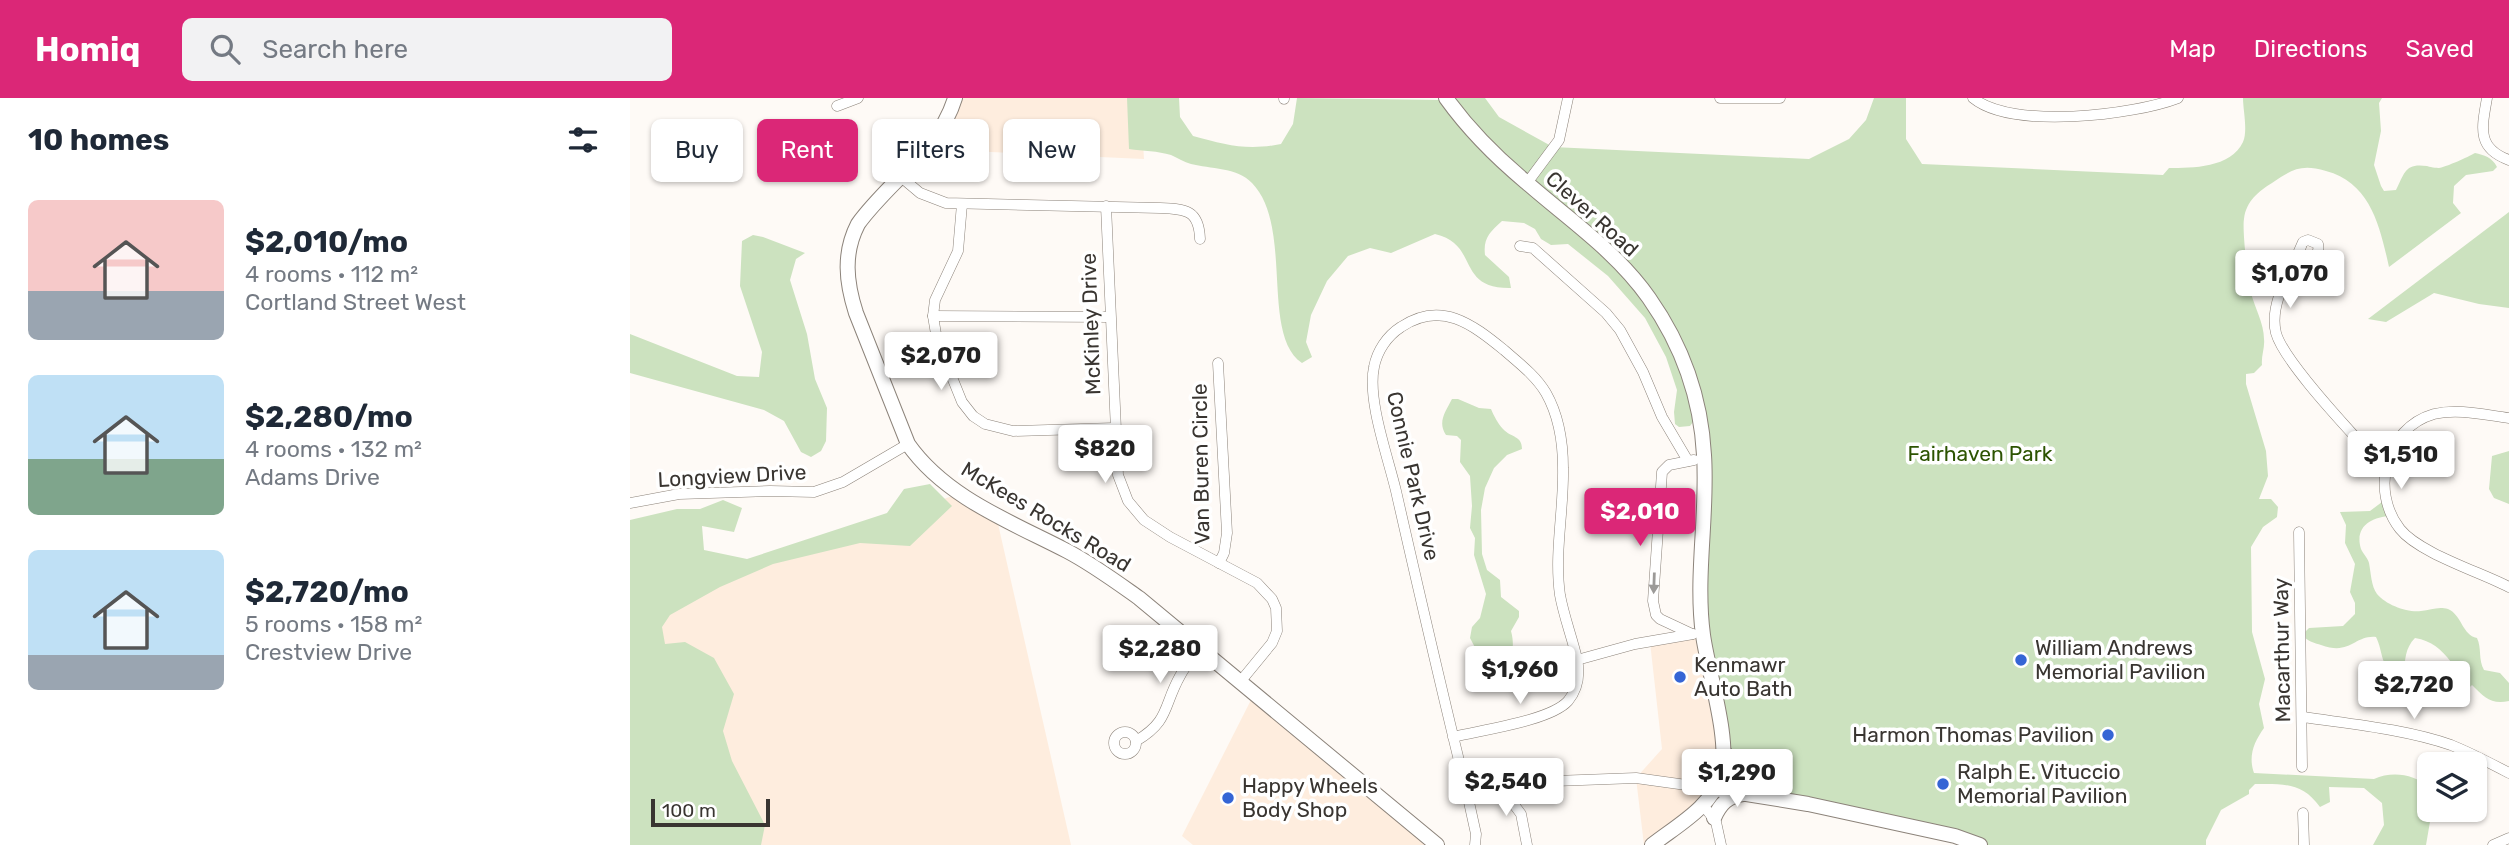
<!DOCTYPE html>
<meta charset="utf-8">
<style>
:root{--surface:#fff;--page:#f2f2f3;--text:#1f2937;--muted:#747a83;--accent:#db2777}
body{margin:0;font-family:Rubik,sans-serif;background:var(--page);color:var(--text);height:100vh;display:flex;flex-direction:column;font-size:26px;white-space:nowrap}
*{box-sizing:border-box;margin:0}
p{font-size:23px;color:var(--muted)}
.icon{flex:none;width:38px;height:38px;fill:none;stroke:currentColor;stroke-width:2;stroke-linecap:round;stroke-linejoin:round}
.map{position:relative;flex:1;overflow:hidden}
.drawer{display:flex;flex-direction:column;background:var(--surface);width:630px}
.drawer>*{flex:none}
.banner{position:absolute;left:21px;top:21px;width:665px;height:63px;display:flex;gap:14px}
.controls{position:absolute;left:1787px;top:654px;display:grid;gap:14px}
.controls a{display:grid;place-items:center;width:70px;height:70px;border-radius:10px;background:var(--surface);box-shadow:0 2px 5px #0004;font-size:35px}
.scale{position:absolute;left:21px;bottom:18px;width:119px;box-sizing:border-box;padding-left:7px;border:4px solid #393531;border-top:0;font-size:19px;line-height:24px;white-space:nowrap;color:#393531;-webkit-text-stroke:5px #fff;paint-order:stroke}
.price{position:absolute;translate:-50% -60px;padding:0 16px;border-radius:7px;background:#fff;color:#222;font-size:23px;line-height:46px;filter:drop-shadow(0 2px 4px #0008)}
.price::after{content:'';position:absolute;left:50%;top:42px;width:21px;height:16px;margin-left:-10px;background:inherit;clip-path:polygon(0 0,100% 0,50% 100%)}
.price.on{background:var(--accent);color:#fff}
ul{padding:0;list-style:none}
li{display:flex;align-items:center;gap:21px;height:175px;padding:0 28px}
li span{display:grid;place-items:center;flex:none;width:196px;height:140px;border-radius:10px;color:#555}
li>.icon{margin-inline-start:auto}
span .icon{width:84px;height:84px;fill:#fffc;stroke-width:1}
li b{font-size:30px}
h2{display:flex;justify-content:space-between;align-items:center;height:84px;padding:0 28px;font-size:30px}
.chip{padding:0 24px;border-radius:10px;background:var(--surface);box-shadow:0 2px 5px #0004;font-size:24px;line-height:63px}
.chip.on{background:var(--accent);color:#fff}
header{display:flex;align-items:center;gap:42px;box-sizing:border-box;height:98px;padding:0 35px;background:var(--accent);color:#fff}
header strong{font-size:33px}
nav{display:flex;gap:38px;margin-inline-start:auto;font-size:24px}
.search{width:490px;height:63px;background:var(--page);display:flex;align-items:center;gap:18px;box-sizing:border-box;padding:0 24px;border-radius:10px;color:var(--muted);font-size:26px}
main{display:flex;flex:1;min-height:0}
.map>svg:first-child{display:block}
</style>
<header>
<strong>Homiq</strong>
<div class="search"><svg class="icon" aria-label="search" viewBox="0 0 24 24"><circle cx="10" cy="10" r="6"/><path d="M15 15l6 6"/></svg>Search here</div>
<nav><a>Map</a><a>Directions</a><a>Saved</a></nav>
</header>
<main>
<section class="drawer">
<h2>10 homes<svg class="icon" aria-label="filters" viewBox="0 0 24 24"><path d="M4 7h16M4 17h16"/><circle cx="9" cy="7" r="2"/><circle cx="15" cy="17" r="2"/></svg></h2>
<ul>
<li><span style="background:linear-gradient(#f6c9c9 65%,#9aa5b1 0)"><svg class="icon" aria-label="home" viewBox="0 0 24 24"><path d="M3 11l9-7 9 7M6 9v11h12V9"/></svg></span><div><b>$2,010/mo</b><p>4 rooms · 112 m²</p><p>Cortland Street West</p></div></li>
<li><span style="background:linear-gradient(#bfe0f5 60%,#7fa58c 0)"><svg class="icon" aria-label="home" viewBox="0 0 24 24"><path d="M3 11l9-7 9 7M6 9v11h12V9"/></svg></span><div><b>$2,280/mo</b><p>4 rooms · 132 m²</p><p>Adams Drive</p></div></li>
<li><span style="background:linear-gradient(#bfe0f5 75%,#9aa5b1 0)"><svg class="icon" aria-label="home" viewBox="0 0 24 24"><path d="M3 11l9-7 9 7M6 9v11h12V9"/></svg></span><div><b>$2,720/mo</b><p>5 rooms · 158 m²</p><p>Crestview Drive</p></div></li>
</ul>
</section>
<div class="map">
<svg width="1879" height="747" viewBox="0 0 1879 747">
<rect width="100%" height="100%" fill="#fefaf6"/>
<!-- built -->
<g fill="#feedde">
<path d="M325,0H510L514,61L296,51Z"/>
<path d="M331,395L366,417L441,747H0V508Z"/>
<path d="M1073,535L1085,601L1090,682L1022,747H1014L1006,680L1032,651L1020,544Z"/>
<path d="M624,596L807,747H563L552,738Z"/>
</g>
<!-- green -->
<g fill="#cce2bf">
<path d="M497,0H549L550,19L563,38C596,47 617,53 651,46L663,26L667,0L812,2L985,164L1044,244L1065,305L1063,324L1060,328L1049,329L1045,326L1044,314L1047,292L1036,259L1015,220L978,178L938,146L921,147L911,141L905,131L894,125L872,123C860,134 853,140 855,157L879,179L881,190C825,191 850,146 805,136L761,155L740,150L718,158L697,183L681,217L676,244L682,259L672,265C630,237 664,128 622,85C607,69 580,71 561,66C554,64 548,60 541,57C528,53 513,53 499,51Z"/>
<path d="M817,0H855L869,19L923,49L1179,61L1219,41L1236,22L1244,0H1276V41L1292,66L1533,77L1539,70C1562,70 1601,70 1613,44C1618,33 1613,12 1613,0H1752L1749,5L1751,33L1744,67L1751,88L1754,93L1766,92C1775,74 1775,65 1797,68C1798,69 1808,70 1809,70C1816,69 1838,59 1845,55C1854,57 1862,59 1867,69L1863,73L1836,77L1824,88L1823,105L1831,115L1759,169C1750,129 1741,85 1696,73C1671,66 1663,71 1642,85C1629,93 1616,103 1614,121C1612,132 1618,183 1621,195C1625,210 1634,226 1634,241C1635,250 1631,258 1632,267L1624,275L1616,276V286L1636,353L1638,378L1629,401H1641L1648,409L1647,419L1633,429L1621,449L1622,534L1635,581L1629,606L1634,630C1624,644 1618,658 1624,675L1744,681C1762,673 1784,676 1799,689V712H1802L1796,747H1743L1754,727L1752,705L1734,690L1699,689L1700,704L1690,709C1672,684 1653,686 1625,686L1619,692V696L1591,712L1576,742V747H1350L1156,702L1105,679L1073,535L1067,305L1018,198L897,85Z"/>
<path d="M1879,114V210L1849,206L1804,195L1756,224L1738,221Z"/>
<path d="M123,137L133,139L175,155L166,161L160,182L177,236L185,281L197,310L196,343L191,353L181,359L171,354L154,323L134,312L0,275V236L107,278L129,279L132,254L110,188L112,143Z"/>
<path d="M822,301H828L849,310L861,311C864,318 868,326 873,331C881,340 892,337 892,351L877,357L864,370L855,390L851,412L852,456L857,472L870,482L871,499L889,513V519L881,533C885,548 882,557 877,571L872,573L851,561L840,540L842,529L850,520L856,496L844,457L845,440L840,430L842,408L840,378L830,364L831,342L827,338L816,337C807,324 816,313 822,301Z"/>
<path d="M1879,353V406L1864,400L1859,391L1862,358Z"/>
<path d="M300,386L322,408L280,448L230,445L143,466L90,489L40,517L32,529L35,546L55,544L84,560L104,596L93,633L102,663L135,727L131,747H0V422L47,411H70L93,402L112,410L104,434L72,428L74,452L117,461L257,415L274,391Z"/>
<path d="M1752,404L1758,410L1761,418C1742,419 1724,428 1731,451C1733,456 1738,460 1739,465C1741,475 1741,488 1747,496C1756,507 1778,515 1791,513C1801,512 1808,508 1818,511C1832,517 1832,537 1847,540C1852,551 1848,561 1854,572L1870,575L1879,585V603C1861,607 1854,599 1842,587L1819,609L1816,604L1821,564C1811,551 1802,543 1785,540C1775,550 1775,562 1774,576L1770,579C1749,570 1754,555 1746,539C1724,537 1721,558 1691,547C1685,545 1680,544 1675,540V534L1679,530L1713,528L1725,516V505L1720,494L1725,466L1715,445L1716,427L1710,414L1740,413Z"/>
</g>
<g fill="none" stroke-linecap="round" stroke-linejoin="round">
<!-- street casing -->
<g stroke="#8c837a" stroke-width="11">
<g id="street">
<path d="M1090,0H1150"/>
<path d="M1343,0C1382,32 1504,17 1548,0"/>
<path d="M1857,0C1852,29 1846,50 1879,62"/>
<path d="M654,1V0"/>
<path d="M207,8L228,0"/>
<path d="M271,79L290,95L316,105L530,110C556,111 569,112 570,141"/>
<path d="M897,85L929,42L938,0"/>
<path d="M332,106L328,153L305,202L303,218L307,242L332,304L343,318L355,326L383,333L484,330"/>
<path d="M476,108L488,377L498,403L514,422L540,439L627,485L642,501L646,510L647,533L642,545L610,584"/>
<path d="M890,148L903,150L976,215L990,232L1013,274L1032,319L1058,363"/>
<path d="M1659,176L1673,144L1678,142L1688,146C1692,162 1671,166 1661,175C1655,180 1651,191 1649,198C1645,210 1643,223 1646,235C1653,261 1708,320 1728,342L1740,353L1757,361"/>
<path d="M303,218L480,219"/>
<path d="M588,265L597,435L594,455L589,465"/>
<path d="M1879,320C1855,317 1828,310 1804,316C1755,330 1740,393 1770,431C1789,455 1850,474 1879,489"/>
<path d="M0,405L49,396L140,393L184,394L213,384L278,346"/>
<path d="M1669,434L1672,669"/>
<path d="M1062,536L1030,521L1026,517L1023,503L1032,374L1039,367L1064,362"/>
<path d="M947,562L1005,546L1063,536"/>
<path d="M1673,619C1720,626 1775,631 1821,647C1841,655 1860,665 1879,675"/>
<circle cx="495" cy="645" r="11"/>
<path d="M823,639C851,632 920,623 938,603C948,591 950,576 947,561C942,539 934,519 930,497C924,455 934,412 933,370C933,343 929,318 916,295C906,278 889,265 874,252C842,226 811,202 771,229C757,238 747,253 744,269C737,302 758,359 766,393C789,494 812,595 837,695"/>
<path d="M506,643C540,623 533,608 550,578C555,568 563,559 570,550"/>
<path d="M870,688L891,716L897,747"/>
<path d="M1073,707L1086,724L1091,747"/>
<path d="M1673,715L1674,747"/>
<path d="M845,747L846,736L837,695L897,684L1006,680L1085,691"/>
<path d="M1863,747L1879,740"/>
</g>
</g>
<!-- secondary casing -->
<g stroke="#8c837a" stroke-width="16">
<g id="secondary">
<path d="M325,0C309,53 259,83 228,126C213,155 216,184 226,215L278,346C315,399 381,424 437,453C462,466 485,483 509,500L807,747"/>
<path d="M816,0C839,32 866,59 896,84C938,121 986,153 1019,200C1052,247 1071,300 1074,357C1078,417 1065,477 1073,537C1078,574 1101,643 1091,677C1082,709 1046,728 1022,747"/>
<path d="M1097,657C1102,676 1109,686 1126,694"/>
<path d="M1085,691L1178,706L1325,738L1350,747"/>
<path d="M1084,720C1090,706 1098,698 1113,696"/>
</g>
</g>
<!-- street -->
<use href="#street" stroke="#fff" stroke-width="10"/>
<!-- secondary -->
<use href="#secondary" stroke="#fff" stroke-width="14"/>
</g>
<!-- one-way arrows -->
<defs><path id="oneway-solid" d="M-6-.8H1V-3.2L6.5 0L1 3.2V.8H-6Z" transform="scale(1.75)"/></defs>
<use fill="#9c9a98" href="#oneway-solid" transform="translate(1024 485) rotate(92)"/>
<!-- markers -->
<g fill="#3565d5" stroke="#fff" stroke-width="2.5">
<circle cx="1391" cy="562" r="7"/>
<circle cx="1050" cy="579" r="7"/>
<circle cx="1478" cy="637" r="7"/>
<circle cx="1313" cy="686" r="7"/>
<circle cx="598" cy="700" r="7"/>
</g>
<g text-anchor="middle" stroke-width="7" stroke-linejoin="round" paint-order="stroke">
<!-- street labels -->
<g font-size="21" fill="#393531" stroke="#fff">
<text transform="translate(962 116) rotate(42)" y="7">Clever Road</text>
<text transform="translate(461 226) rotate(-92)" y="7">McKinley Drive</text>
<text transform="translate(571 366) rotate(-91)" y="7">Van Buren Circle</text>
<text transform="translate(102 378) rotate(-3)" y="7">Longview Drive</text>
<text transform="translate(783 378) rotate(77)" y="7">Connie Park Drive</text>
<text transform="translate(416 419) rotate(31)" y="7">McKees Rocks Road</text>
<text transform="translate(1652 552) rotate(-91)" y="7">Macarthur Way</text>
</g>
<!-- park labels -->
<g font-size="21" fill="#2d5402" stroke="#fff">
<text x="1350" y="363">Fairhaven Park</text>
</g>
<!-- poi labels -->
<g font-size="21" fill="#393531" stroke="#fff" text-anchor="start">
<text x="1405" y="557">William Andrews<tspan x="1405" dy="24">Memorial Pavilion</tspan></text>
<text x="1064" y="574">Kenmawr<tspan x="1064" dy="24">Auto Bath</tspan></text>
<text x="1464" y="644" text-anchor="end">Harmon Thomas Pavilion</text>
<text x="1327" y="681">Ralph E. Vituccio<tspan x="1327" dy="24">Memorial Pavilion</tspan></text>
<text x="612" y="695">Happy Wheels<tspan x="612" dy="24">Body Shop</tspan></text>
</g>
</g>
</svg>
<div class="controls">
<a><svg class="icon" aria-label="layers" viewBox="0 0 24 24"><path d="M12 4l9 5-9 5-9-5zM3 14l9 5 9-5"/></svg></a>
</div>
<div class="scale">100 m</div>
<b class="price" style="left:1660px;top:212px">$1,070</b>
<b class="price" style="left:311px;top:294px">$2,070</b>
<b class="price" style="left:475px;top:387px">$820</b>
<b class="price" style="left:1771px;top:393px">$1,510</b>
<b class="price on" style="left:1010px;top:450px">$2,010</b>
<b class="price" style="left:530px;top:587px">$2,280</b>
<b class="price" style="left:890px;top:608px">$1,960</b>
<b class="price" style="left:1784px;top:623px">$2,720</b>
<b class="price" style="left:1107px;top:711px">$1,290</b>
<b class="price" style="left:876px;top:720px">$2,540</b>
<div class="banner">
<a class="chip">Buy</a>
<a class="chip on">Rent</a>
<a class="chip">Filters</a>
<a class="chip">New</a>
</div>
</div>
</main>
